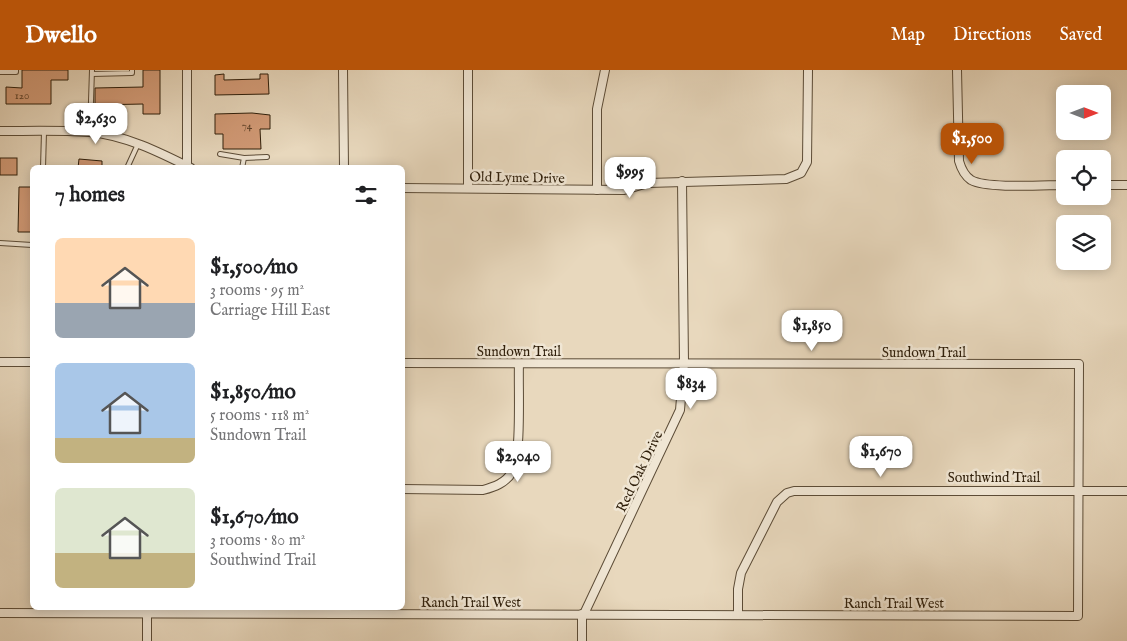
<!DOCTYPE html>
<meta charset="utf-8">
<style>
:root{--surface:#fff;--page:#f2f2f2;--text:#202124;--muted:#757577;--accent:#b45309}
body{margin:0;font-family:"IM FELL English",serif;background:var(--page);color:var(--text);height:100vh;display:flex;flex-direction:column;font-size:19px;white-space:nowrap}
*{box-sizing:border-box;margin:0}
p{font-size:16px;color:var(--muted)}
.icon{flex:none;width:28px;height:28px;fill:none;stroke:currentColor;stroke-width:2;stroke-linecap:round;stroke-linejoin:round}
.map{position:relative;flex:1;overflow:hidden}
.side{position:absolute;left:30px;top:95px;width:375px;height:445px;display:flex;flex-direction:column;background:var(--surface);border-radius:8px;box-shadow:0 2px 12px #0003}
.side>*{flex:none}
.needle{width:32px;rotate:90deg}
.tools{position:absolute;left:1056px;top:15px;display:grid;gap:10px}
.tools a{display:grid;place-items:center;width:55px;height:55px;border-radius:8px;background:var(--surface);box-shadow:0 2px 12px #0003;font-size:25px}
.price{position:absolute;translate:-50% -42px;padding:0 11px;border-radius:10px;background:#fff;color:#222;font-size:16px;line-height:32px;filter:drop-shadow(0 1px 2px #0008)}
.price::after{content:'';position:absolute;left:50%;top:30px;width:15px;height:11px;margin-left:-8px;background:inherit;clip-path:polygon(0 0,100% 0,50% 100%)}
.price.active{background:var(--accent);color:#fff}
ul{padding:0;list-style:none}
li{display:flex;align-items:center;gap:15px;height:125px;padding:0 25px}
li span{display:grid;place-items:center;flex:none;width:140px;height:100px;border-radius:8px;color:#555}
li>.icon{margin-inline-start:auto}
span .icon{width:60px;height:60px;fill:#fffc;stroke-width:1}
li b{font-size:21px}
h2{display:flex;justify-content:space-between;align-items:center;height:60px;padding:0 25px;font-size:21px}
header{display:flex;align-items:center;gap:30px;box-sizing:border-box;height:70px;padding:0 25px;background:var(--accent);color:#fff}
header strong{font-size:24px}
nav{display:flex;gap:28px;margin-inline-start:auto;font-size:18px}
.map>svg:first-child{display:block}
</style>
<header>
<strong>Dwello</strong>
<nav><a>Map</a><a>Directions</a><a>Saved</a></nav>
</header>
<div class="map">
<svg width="1127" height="571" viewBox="0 0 1127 571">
<rect width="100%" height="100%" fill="#e8d8bd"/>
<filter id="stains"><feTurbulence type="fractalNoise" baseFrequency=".004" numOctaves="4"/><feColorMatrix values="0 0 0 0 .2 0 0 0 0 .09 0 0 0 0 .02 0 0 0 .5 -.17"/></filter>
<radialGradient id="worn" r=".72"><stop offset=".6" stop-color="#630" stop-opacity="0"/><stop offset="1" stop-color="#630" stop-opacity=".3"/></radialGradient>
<!-- building -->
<g fill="#d39b77" stroke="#2e1e0a">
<path d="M22,0H68V10H51V34H6V17L22,18Z"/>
<path d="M143,0H160V44H143V34L95,35V18L143,17Z"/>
<path d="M224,4V10L260,9V4H268L269,24L215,25V5Z"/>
<path d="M252,43L270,45V59H260L261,79H223V64H215V44Z"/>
<rect x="0" y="88" width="17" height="17"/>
<path d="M79,89L102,91V98H78Z"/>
<path d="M19,117H32V162H18Z"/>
</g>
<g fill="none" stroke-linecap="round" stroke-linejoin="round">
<!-- service casing -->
<g stroke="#5c4c37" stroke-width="6">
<g id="service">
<path d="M0,2H16V0"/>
<path d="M92,4L132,3V0"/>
<path d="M90,62L92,0"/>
<path d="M220,84L244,88"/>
<path d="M43,98L44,62"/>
<path d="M127,98L138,74"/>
<path d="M242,98L244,88L267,87"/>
<path d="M0,173L32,175"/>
</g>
</g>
<!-- minor casing -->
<g stroke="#5c4c37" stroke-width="10">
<g id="minor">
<path d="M187,0V96"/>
<path d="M343,0L344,98"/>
<path d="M468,0V118"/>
<path d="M957,0L959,91C961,98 965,106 971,110C987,119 1045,115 1065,115"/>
<path d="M0,61C29,61 60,60 89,62C125,65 159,82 191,98"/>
<path d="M1102,115H1127"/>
<path d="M402,118L624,120L648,113L786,109L801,103L807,92L808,0"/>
<path d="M597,120V39L605,0"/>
<path d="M0,292H32"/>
<path d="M402,419L483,420C494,417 506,413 512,402C522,386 518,316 519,294"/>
<path d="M0,543L1078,546L1079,294L402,293"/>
<path d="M582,544V571"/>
<path d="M584,544L680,340L684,293L682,111"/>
<path d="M738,544V519L741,503L777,432L787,423L794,421H1127"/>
<path d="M147,571V544"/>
</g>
</g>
<!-- service -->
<use href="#service" stroke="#f0e6d4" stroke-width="4"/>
<!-- minor -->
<use href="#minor" stroke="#f0e6d4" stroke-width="8"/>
</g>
<g text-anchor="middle" stroke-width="5" stroke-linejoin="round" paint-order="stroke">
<!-- number labels -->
<g font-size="11" fill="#573d25">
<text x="22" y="29">120</text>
<text x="247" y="59">74</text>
</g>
<!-- street labels -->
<g font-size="14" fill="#2e1e0a" stroke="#f0e6d4">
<text transform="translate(517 107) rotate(1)" y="5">Old Lyme Drive</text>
<text x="519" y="286">Sundown Trail</text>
<text x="924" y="287">Sundown Trail</text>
<text transform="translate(639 401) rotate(-64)" y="5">Red Oak Drive</text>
<text x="994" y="412">Southwind Trail</text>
<text x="471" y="537">Ranch Trail West</text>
<text x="894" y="538">Ranch Trail West</text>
</g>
</g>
<rect width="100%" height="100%" filter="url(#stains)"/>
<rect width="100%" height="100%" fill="url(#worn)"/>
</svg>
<div class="tools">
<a><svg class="needle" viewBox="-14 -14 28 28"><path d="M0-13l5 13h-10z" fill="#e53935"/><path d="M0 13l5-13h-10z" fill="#757577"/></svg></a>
<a><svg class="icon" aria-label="locate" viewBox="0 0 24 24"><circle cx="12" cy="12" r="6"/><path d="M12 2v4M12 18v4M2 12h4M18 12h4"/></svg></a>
<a><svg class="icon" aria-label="layers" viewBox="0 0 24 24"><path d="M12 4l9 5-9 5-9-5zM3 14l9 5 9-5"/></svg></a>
</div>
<b class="price" style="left:96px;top:75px">$2,630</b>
<b class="price active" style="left:972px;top:95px">$1,500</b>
<b class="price" style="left:630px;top:129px">$995</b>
<b class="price" style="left:812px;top:282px">$1,850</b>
<b class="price" style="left:691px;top:340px">$834</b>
<b class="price" style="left:881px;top:408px">$1,670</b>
<b class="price" style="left:518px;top:413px">$2,040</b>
<section class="side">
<h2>7 homes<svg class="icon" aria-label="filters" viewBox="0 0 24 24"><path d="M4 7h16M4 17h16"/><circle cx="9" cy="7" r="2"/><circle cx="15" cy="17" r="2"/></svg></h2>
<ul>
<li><span style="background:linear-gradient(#ffd9b3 65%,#9aa5b1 0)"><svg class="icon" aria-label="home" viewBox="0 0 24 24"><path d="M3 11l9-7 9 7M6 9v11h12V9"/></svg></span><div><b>$1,500/mo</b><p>3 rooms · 95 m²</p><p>Carriage Hill East</p></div></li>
<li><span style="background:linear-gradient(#a9c7e8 75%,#c2b280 0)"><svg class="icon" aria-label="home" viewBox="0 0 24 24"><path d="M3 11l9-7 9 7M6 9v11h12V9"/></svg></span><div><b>$1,850/mo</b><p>5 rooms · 118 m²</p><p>Sundown Trail</p></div></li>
<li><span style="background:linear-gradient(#dfe7d0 65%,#c2b280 0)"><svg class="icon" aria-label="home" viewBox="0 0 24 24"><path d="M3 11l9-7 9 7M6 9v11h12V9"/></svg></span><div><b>$1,670/mo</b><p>3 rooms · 80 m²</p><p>Southwind Trail</p></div></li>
</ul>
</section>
</div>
